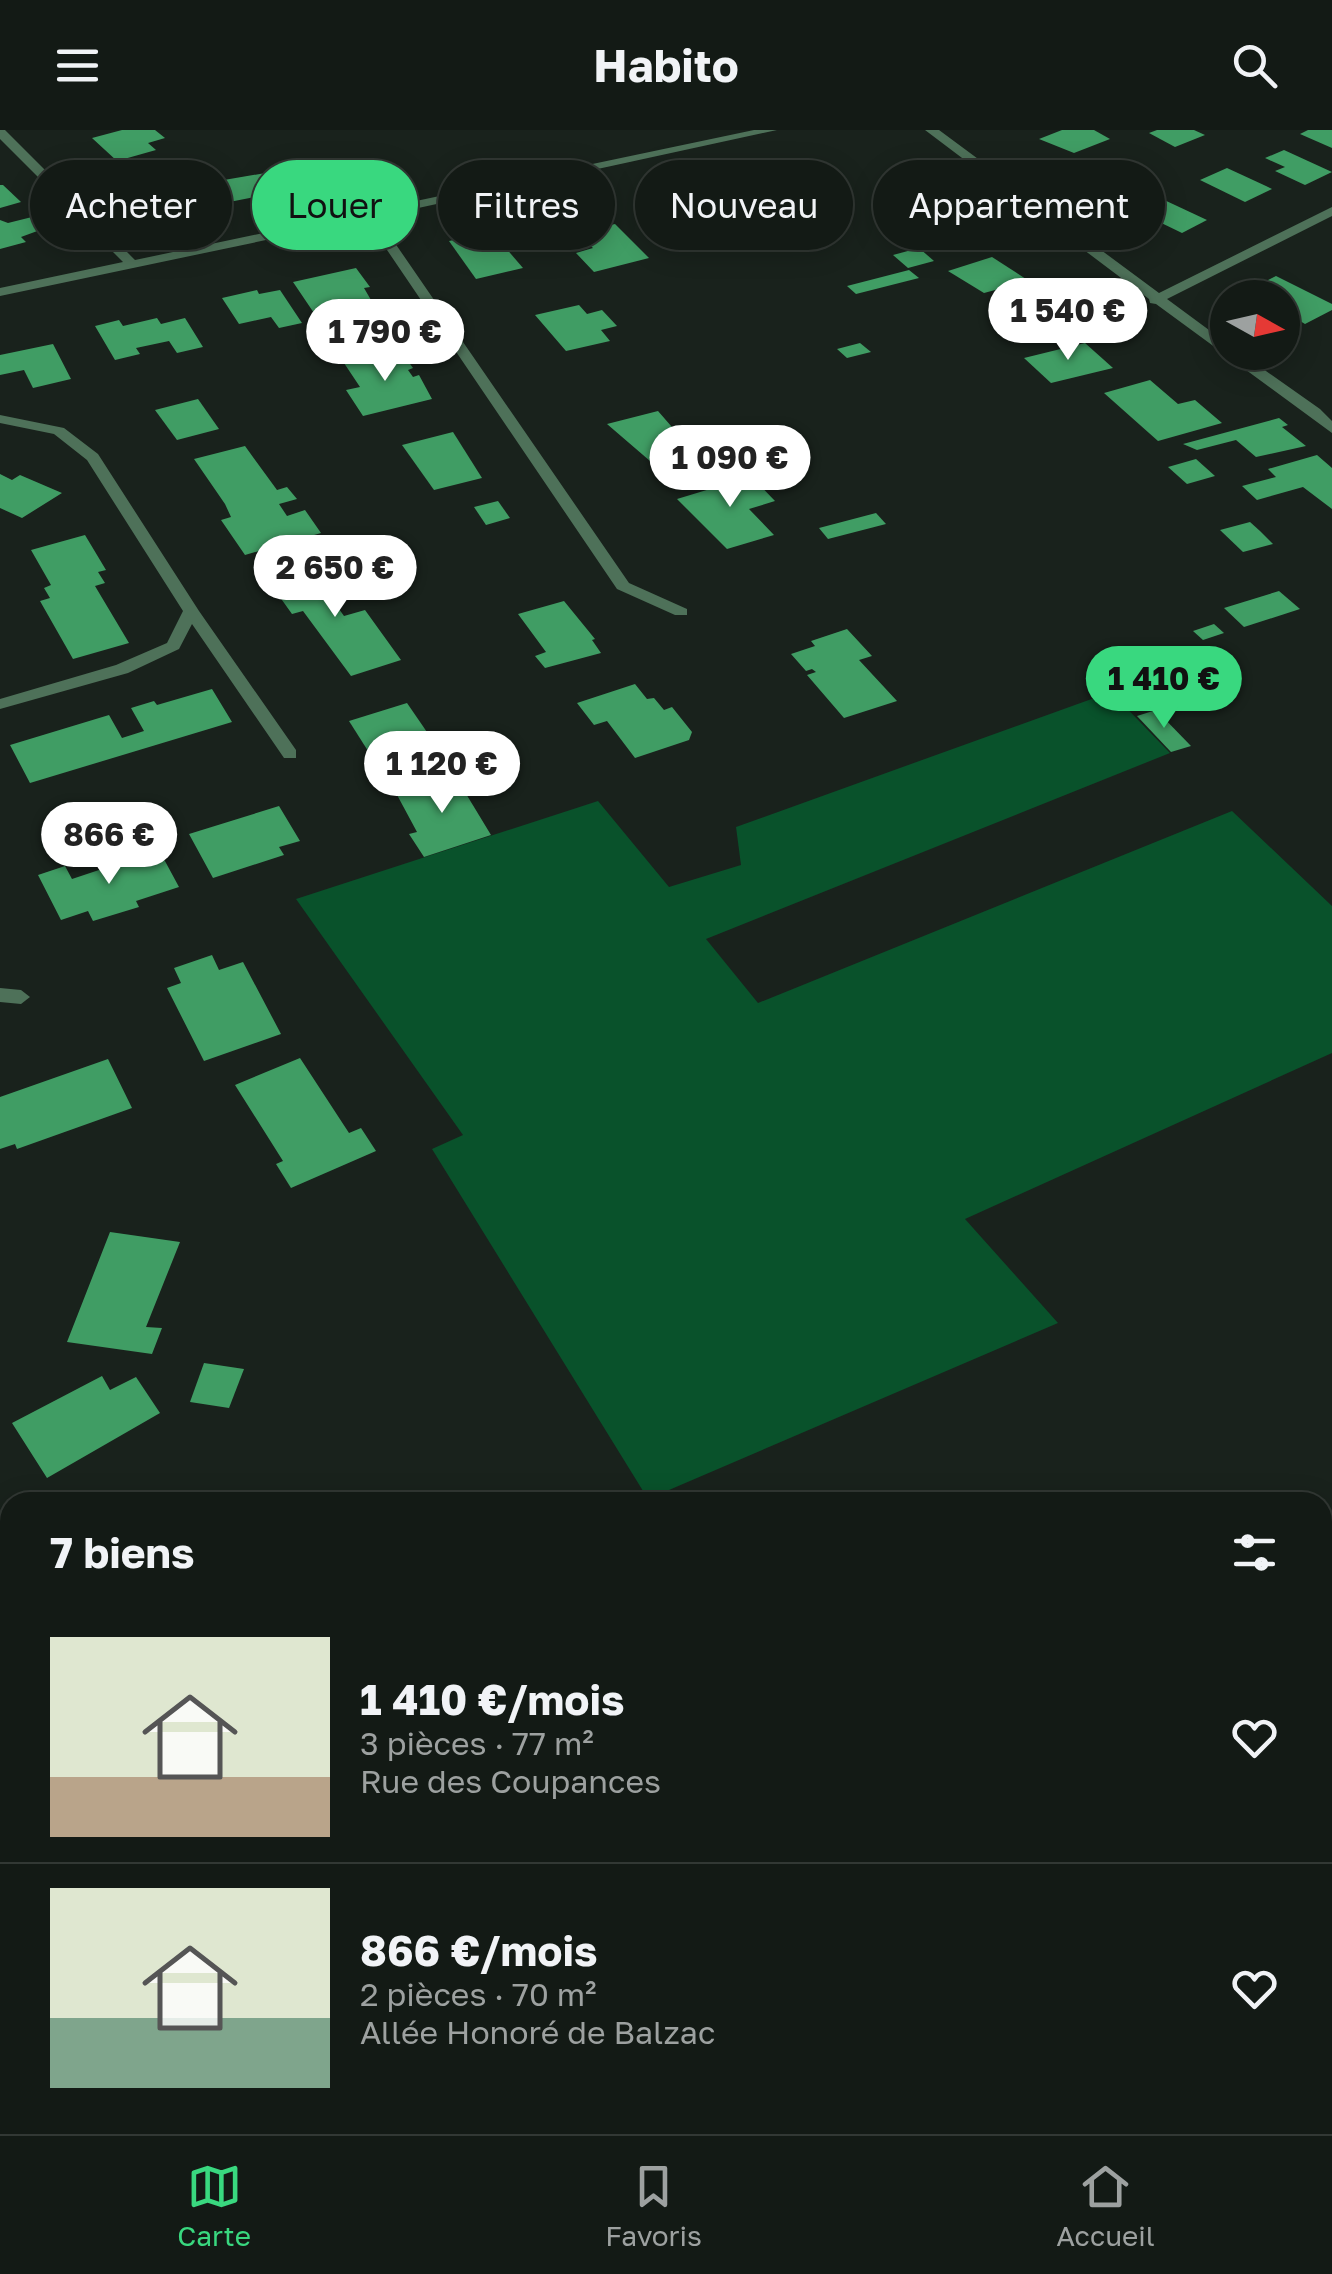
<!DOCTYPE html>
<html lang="fr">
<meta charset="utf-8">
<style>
:root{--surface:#131a15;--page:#202722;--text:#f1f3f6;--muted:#9da1a0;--line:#323834;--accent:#39d87f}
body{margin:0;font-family:"Golos Text",sans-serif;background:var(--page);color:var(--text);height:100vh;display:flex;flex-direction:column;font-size:38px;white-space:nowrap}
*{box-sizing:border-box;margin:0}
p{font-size:32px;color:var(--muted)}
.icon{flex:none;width:55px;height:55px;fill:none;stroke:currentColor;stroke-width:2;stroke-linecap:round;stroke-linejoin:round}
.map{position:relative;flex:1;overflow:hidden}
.drawer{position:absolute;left:0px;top:1362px;width:1332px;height:642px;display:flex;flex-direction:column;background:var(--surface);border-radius:30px 30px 0 0;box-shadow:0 5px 25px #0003,0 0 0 2px var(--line)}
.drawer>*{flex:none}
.hud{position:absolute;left:30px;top:30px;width:1272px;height:90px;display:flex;gap:20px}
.needle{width:65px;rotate:98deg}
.tools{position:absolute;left:1210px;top:150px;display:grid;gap:20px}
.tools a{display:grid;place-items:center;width:90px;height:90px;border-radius:50%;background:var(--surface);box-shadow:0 5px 25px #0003,0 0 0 2px var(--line);font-size:50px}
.price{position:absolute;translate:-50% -85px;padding:0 22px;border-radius:35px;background:#fff;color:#222;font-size:32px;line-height:65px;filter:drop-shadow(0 2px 5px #0008)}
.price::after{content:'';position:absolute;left:50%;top:60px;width:30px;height:22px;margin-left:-15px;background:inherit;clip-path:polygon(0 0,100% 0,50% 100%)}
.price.current{background:var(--accent);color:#111}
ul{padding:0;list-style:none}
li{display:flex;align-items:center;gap:30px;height:250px;padding:0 50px}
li+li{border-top:2px solid var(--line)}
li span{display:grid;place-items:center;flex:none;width:280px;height:200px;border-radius:0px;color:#555}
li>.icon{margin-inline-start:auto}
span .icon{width:120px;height:120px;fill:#fffc;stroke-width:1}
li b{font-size:42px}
h2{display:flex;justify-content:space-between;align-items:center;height:120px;padding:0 50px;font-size:42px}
.pill{padding:0 35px;border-radius:45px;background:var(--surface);box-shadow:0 5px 25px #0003,0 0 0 2px var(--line);font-size:35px;line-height:90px}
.pill.current{background:var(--accent);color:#111}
header{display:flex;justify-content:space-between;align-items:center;height:130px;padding:0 50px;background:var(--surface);font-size:45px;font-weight:700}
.menu{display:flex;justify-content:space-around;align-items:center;height:140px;border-top:2px solid var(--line);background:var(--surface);font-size:28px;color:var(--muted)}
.menu a{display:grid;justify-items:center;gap:5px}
.menu .current{color:var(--accent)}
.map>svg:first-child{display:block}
</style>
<header><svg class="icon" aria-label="menu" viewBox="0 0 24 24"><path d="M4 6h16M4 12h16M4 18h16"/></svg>Habito<svg class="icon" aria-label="search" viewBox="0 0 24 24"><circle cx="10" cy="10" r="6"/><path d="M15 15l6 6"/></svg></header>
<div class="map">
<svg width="1332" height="2004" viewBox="0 0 1332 2004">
<rect width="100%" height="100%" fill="#19221c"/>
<!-- green -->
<path fill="#09522b" d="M1111,562L1170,623L706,809L758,873L1232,681L1332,776V923L965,1089L1058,1193L648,1369L432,1019L463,1005L296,769L598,671L669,757L741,735L736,697Z"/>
<!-- building -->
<g fill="#409d64">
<path d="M122,0H155L165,8L148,13L156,20L117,31L92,8Z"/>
<path d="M1062,0H1094L1110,9L1074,23L1039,9Z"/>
<path d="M1157,0H1194L1205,5L1175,17L1149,3Z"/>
<path d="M1308,0H1332V18L1300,4Z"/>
<path d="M1284,20L1332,42L1305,55L1275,41L1285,37L1265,28Z"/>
<path d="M1087,36L1128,58L1099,70L1057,47Z"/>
<path d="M1227,38L1266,56L1272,59L1245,72L1200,50Z"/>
<path d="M283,40L296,59L214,75L161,84L148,63Z"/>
<path d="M759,49L800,85L758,95L718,59Z"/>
<path d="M0,55H3L21,72L0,78Z"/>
<path d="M1145,61L1207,90L1182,103L1120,73Z"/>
<path d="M970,74L981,84L1008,101L971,110L942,81Z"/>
<path d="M40,85L51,96L21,107L26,112L0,119V90L8,93Z"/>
<path d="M615,94L649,128L594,142L576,123L593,118L578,103Z"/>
<path d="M492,102L523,138L476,149L449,111Z"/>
<path d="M919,118L934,131L908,138L893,125Z"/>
<path d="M992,127L1029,151L984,163L948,141Z"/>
<path d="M356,138L370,157L364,158L378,182L329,193L323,184L316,186L293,152Z"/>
<path d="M909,140L919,148L856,164L847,156Z"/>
<path d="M1276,146L1332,174V180L1305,194L1282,180V168H1257L1245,162Z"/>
<path d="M257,160L259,164L280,160L302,193L279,198L271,187L239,194L222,168Z"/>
<path d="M1035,169L1067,197L1022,208L990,180Z"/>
<path d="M579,175L587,184L602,180L617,196L601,200L610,211L566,221L535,185Z"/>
<path d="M157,188L161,194L185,188L203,217L177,223L169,211L136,218L140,224L115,230L95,196L119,190L123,196Z"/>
<path d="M860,213L871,222L847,228L837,219Z"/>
<path d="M1085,213L1113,238L1051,253L1024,228Z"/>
<path d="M53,214L71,249L33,258L24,240L0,245V225Z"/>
<path d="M400,220L413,238L408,240L413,247L419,245L432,269L363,286L346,260L360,257L344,233Z"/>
<path d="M1150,250L1178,274L1195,270L1222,293L1158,311L1104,263Z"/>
<path d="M198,269L219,299L177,310L155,280Z"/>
<path d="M658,281L685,312L689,311L702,325L657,337L607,294Z"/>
<path d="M1279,288L1288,295L1282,297L1306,316L1256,327L1236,310L1197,320L1183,314Z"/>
<path d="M453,302L482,348L434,360L402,315Z"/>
<path d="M245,316L277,360L287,357L297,369L279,374L287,386L305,380L321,403L245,425L221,390L231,387L225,374L194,329Z"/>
<path d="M1317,325L1332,338V379L1303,357L1257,370L1242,356L1276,347L1268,339Z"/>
<path d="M1196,329L1215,346L1187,354L1168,337Z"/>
<path d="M725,343L734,352L752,347L775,371L749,379L774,405L727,419L677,369L710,359L701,350Z"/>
<path d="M0,344L12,350L20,345L62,363L22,388L0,378Z"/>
<path d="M498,371L510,388L486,395L474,377Z"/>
<path d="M876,383L886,394L828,409L819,398Z"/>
<path d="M1250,392L1260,401L1273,414L1243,422L1220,400Z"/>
<path d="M85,405L106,440L98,442L105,453L95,456L129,513L73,529L40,471L50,468L44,458L51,455L31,420Z"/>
<path d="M319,434L344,468L334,472L344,486L365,480L401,530L351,546L303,481L292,484L267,449Z"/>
<path d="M1279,461L1300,479L1244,497L1224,478Z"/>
<path d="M564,471L595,509L592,510L601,523L545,538L535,526L546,522L518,484Z"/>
<path d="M1214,494L1224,503L1203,510L1193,501Z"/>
<path d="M847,499L872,526L859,530L897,571L844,588L807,545L816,542L812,539L806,541L791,524L815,516L811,511Z"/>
<path d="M635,554L647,569L654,568L664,580L672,577L692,602L689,610L635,628L607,591L594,595L577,573Z"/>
<path d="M212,559L232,592L30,653L10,615L109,585L122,608L144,601L131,578L154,571L157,575Z"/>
<path d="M407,573L442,624L382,643L349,591Z"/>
<path d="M1156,580L1191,616L1171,622L1137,586Z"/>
<path d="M454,644L491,705L424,727L409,704L417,702L396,663Z"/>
<path d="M279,676L300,711L279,717L284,725L213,748L189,704Z"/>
<path d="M159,720L179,757L136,771L139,777L93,791L88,781L61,790L38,745L65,736L72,749Z"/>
<path d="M212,825L219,840L243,832L281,904L204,931L167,858L181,853L174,838Z"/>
<path d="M300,928L349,1003L361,998L376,1021L291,1058L276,1034L283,1031L235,955Z"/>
<path d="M108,929L132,978L17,1019L15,1014L0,1019V967Z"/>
<path d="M110,1102L180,1112L146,1197L162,1198L152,1224L67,1212Z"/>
<path d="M204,1233L244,1239L229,1278L190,1272Z"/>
<path d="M102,1246L110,1260L136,1247L160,1283L47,1348L12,1293Z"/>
<path d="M10,1577V1671L0,1676V1582Z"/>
<path d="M10,1922V1995H130L133,2004H0V1927Z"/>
</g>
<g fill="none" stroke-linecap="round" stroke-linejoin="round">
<!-- street -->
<g fill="#4e7159" fill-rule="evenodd">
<path d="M0,0H5L135,130L754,0H777L377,87L629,453L687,479V485H675L617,459L366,89L0,166V158L123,132L0,9Z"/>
<path d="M925,0H939L1159,163L1332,77V86L1167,169L1228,214V222H1239L1320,279L1332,291V303L1156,174L1150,173L1149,169Z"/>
<path d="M0,285L64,298L98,324L199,481L296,620V628H284L192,494L179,519L128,543L0,579V569L116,535L167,513L183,481L87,330L54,304L0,293Z"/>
<path d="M0,858L21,860L30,867L21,874L0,872Z"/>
<path d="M10,1787V1814L0,1818V1791Z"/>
<path d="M304,1995H332L335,2004H307Z"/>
</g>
</g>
</svg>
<div class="tools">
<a><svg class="needle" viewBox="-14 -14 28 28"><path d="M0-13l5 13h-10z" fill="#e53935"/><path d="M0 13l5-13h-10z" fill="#9da1a0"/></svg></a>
</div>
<b class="price" style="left:1068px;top:233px">1 540 €</b>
<b class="price" style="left:385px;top:254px">1 790 €</b>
<b class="price" style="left:730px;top:380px">1 090 €</b>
<b class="price" style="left:335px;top:490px">2 650 €</b>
<b class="price current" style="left:1164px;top:601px">1 410 €</b>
<b class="price" style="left:442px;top:686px">1 120 €</b>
<b class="price" style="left:109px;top:757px">866 €</b>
<div class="hud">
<a class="pill">Acheter</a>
<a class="pill current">Louer</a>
<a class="pill">Filtres</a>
<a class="pill">Nouveau</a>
<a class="pill">Appartement</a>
</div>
<section class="drawer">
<h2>7 biens<svg class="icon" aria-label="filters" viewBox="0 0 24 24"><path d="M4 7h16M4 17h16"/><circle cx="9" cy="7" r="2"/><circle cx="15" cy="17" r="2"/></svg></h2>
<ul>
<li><span style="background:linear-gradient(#dfe7d0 70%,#b9a48a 0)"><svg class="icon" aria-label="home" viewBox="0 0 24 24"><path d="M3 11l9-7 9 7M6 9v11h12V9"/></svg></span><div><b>1 410 €/mois</b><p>3 pièces · 77 m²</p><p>Rue des Coupances</p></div><svg class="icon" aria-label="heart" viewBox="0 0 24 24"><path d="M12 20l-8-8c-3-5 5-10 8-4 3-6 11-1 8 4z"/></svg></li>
<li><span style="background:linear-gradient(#dfe7d0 65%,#7fa58c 0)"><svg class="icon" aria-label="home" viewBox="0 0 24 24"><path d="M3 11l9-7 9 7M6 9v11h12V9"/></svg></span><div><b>866 €/mois</b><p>2 pièces · 70 m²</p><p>Allée Honoré de Balzac</p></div><svg class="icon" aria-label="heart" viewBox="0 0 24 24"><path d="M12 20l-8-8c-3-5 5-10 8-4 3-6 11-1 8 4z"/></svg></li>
</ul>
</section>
</div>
<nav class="menu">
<a class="current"><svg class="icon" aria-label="map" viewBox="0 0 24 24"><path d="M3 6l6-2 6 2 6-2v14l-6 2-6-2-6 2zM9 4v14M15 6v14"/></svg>Carte</a>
<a><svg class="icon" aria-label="saved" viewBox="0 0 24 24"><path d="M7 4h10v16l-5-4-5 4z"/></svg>Favoris</a>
<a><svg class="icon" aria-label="home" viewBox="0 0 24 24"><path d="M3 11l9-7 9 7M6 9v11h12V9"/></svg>Accueil</a>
</nav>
